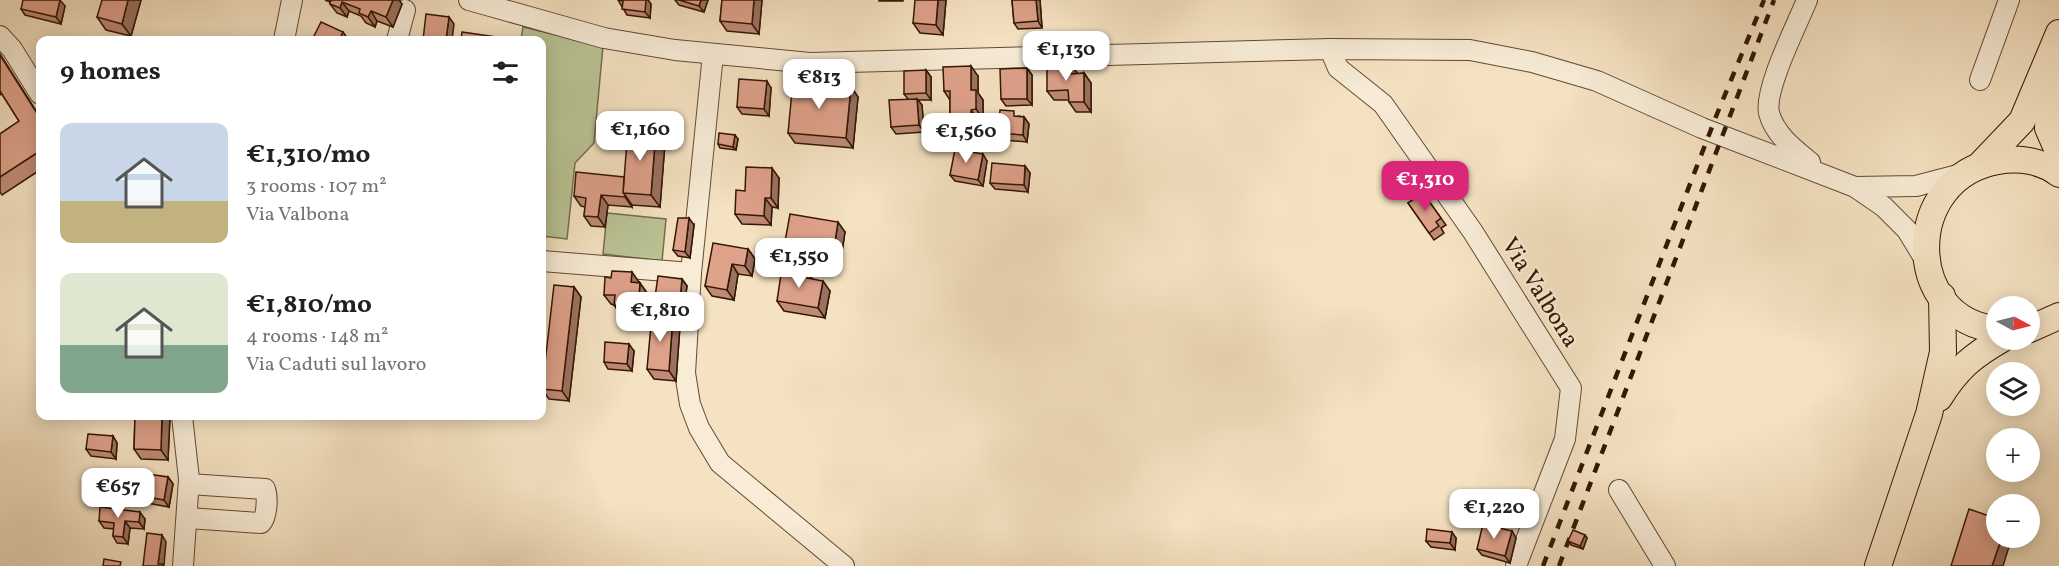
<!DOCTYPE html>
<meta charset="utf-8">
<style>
:root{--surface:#fff;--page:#f2f2f2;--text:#202124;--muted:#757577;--accent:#db2777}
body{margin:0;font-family:Vollkorn,serif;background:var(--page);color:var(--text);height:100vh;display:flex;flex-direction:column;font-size:22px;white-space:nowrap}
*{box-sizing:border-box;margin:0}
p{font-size:20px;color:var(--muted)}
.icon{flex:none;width:33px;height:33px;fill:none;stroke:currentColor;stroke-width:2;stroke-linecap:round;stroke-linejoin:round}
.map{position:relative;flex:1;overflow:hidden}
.panel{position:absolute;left:36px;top:36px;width:510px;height:384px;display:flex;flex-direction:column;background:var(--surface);border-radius:12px;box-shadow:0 3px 15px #0003}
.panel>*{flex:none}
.needle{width:39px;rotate:97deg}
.controls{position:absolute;left:1986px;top:296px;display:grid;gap:12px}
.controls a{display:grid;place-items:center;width:54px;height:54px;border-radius:50%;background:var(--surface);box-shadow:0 3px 15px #0003;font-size:30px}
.price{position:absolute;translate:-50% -51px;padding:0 14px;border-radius:12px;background:#fff;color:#222;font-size:20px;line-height:39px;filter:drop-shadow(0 2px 3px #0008)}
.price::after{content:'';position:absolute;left:50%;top:36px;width:18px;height:14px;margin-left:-9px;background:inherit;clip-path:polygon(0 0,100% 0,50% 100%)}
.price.on{background:var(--accent);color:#fff}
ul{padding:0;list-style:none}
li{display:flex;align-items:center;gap:18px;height:150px;padding:0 24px}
li span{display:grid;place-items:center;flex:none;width:168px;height:120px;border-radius:12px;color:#555}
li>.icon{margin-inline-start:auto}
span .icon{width:72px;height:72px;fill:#fffc;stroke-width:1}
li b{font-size:26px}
h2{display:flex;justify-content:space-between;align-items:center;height:72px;padding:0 24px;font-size:26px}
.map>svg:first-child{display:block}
</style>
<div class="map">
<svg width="2059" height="566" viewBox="0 0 2059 566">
<rect width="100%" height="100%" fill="#f5e2c2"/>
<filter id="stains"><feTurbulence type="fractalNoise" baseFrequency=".00333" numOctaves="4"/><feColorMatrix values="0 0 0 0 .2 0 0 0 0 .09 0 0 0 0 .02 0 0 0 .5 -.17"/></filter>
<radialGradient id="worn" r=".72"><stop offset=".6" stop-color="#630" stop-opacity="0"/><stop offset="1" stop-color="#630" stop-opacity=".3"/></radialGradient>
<!-- green -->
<g fill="#bac495" stroke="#776d4c" stroke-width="1.5">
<path d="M523,27L603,46L594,143L575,163L567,239L542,236V40H521Z"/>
<path d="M607,213L666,219L662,261L603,254Z"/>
</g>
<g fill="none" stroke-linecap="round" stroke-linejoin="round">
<!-- minor casing -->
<g stroke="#644932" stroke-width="22">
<g id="minor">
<path d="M469,0L604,38L675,50L810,63L1330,49L1470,50L1532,62L1597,81L1702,128L1855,187L1884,207L1907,230L1927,263"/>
<path d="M1807,0C1797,25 1764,89 1769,113C1775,135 1794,149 1810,162"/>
<path d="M0,36L12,49L40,94"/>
<path d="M284,40L292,0"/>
<path d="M397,40L405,10"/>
<path d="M1330,49L1338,68L1383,104L1473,232L1571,388L1565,439L1516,566"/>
<path d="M713,54L691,273L685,373L690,404L699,428L720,463L844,566"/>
<path d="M1980,80L2009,0"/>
<path d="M1855,187L1916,186L1962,174"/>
<path d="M542,261L691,273"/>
<path d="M182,416L189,479L183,566"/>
<path d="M1619,490L1665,566"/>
<path d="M188,518L261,523C267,517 268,497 265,489L189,484"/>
</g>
</g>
<!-- major casing -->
<g stroke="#341602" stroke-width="28">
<g id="major">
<path d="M2050,71L2048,128L2059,153"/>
<path d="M1981,164L2022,121L2059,33"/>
<path d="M1996,329C1904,320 1901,178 1998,161C2019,157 2043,161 2059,174"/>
<path d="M2030,329L2059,316"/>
<path d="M1939,398C1957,369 1972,356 2002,339"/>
<path d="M1878,566L1929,414L1943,352L1942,296"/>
</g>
</g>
<!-- minor -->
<use href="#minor" stroke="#f8ecd7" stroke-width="20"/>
<!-- major -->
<use href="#major" stroke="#f5e2c2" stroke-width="26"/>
<!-- rail -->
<g stroke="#341602" stroke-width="4.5" stroke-dasharray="10 10" stroke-linecap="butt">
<path d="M1543,566L1717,114L1764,0"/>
<path d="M1559,566L1774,0"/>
</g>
</g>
<!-- wall -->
<g fill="#bf8a77" stroke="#341602" stroke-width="1.5">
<path d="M141,0L131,36L106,30L97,17Z"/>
<path d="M325,0H399L402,4L393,27L377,21L375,27L366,23L361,16L349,11L347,17L337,13L330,4V2Z"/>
<path d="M618,0H648L651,4L650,18L627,15Z"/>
<path d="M675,0H708L704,12L679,5Z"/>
<path d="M722,0H762L759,34L727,31L720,21Z"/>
<rect x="879" y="0" width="24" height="1"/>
<path d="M946,0L943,35L920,33L913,23Z"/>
<path d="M1012,0H1040L1042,28L1018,29L1014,23Z"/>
<path d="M65,6L61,24L25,15L21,9Z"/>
<path d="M0,54L40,117V170L2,195L0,192V134L19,121L2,94L0,95Z"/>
<path d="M1027,68L1032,75V105L1006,106L1001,99Z"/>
<path d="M926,70L931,77V100H918L922,105L924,132L896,134L891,127L908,99L904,94Z"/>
<path d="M1084,73L1091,83V112H1076L1069,102V100H1054L1047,91L1077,74Z"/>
<path d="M978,76V93L983,100V119H978V134H957L950,124V100L944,91Z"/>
<path d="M851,87L858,97L853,148L795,143L788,133Z"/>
<path d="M771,88L769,116L742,114L737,107Z"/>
<path d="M1018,116L1024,117L1029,124L1027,142L1002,140L998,133Z"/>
<path d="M738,139L736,150L720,148L718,144Z"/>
<path d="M665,143L660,207L632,205V207L608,205L605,227L591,226L584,216L585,207L581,206L574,196L624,177Z"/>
<path d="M987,161L983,186L955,181L950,175Z"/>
<path d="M1025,166L1030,173L1028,192L995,189L990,183Z"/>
<path d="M779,178L778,208L772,207L771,225L742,224L735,214L745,191Z"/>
<path d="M1423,193L1446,225L1441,228L1444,233L1434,240L1408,203Z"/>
<path d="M694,225L690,258L678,256L673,250Z"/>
<path d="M845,232L840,265L791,257L784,247Z"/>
<path d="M748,249L755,259L752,276L738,274L734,300L712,296L705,286Z"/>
<path d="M682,279L687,286L684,307L660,304L655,297Z"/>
<path d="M813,279L830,291L825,318L784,311L777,301Z"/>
<path d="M639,282L647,293L645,317L621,315L614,305L611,304L604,295Z"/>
<path d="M574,287L581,297L569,401L549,399L542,389Z"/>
<path d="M680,326L676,381L654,379L647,369Z"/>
<path d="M634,351L632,371L608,369L604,362Z"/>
<path d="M135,416H170L168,460L141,459L134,449Z"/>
<path d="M113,436L117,443L116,459L91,456L86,449Z"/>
<path d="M168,477L173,484L169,507L142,502L137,495Z"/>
<path d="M120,482L122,486L120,496L98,491L96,488Z"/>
<path d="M145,519L144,529L130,528L128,544L117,543L113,536L114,529L104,528L99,521Z"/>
<path d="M1512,531L1516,538L1510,563L1482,555L1477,549Z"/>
<path d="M1585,535L1587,538L1583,549L1571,545L1568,541Z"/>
<path d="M1456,538L1455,550L1431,547L1426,541Z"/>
</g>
<!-- shaded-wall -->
<g fill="#9b7161" stroke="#341602" stroke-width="1.5">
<path d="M60,0L65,6L61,24L56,17Z"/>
<path d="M128,0H141L131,36L122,24Z"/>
<path d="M393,0H399L402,4L393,27L386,17Z"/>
<path d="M644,0H648L651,4L650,18L645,12Z"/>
<path d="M701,0H708L704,12L699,6Z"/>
<path d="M754,0H762L759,34L752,24Z"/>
<path d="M938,0H946L943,35L936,25Z"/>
<path d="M1036,0H1040L1042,28L1038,21Z"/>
<path d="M342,2L349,11L347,17L340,8Z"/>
<path d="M371,11L377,21L375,27L368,17Z"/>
<path d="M449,17L454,24L452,40H446Z"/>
<path d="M343,32L348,39L347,40H339Z"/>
<path d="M1071,64L1078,74H1071Z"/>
<path d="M971,66L978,76V93L983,100V119L976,109L971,90Z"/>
<path d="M1027,68L1032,75V105L1027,99Z"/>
<path d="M926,70L931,77V100L926,93Z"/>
<path d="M1084,73L1091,83V112L1084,102Z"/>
<path d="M767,81L771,88L769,116L764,109Z"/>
<path d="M851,87L858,97L853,148L846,138Z"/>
<path d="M917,99L922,105L924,132L919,125Z"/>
<path d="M971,110L978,119V134L972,124Z"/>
<path d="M1024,117L1029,124L1027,142L1023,135Z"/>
<path d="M656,130L665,143L660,207L651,195Z"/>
<path d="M735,135L738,139L736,150L733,147Z"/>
<path d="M983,154L987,161L983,186L978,180Z"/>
<path d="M1025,166L1030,173L1028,192L1024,185Z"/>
<path d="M772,168L779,178L778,208L771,198Z"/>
<path d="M601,195L608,205L605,227L598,217Z"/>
<path d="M625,195L632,205V207L625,197Z"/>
<path d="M765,198L772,207L771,225L764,216Z"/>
<path d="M689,218L694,225L690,258L685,252Z"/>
<path d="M838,222L845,232L840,265L833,255Z"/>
<path d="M748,249L755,259L752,276L745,266Z"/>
<path d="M732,264L738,274L734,300L727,290Z"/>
<path d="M632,272L639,282L638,292L631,282Z"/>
<path d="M808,273L815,283L807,278Z"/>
<path d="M682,279L687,286L684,307L680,300Z"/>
<path d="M823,281L830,291L825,318L818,308Z"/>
<path d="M640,283L647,293L645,317L638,307Z"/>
<path d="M574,287L581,297L569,401L562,391Z"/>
<path d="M673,316L680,326L676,381L669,371Z"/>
<path d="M629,344L634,351L632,371L627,364Z"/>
<path d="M162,416H170L168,460L161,450Z"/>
<path d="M113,436L117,443L116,459L111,452Z"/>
<path d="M168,477L173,484L169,507L164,500Z"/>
<path d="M120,482L122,486L120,496L117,493Z"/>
<path d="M140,512L145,519L144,529L139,522Z"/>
<path d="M125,521L130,528L128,544L123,537Z"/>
<path d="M1512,531L1516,538L1510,563L1505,556Z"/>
<path d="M1452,532L1456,538L1455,550L1450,543Z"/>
<path d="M162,535L166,542L164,565V566H160L158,564Z"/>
<path d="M1585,535L1587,538L1583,549L1580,546Z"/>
<path d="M2002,537H2012L2003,566H1992Z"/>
</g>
<!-- building -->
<g fill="#dea18a" stroke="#341602" stroke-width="1.5">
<path d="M23,0H60L56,17L21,9Z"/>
<path d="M102,0H128L122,24L97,17Z"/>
<path d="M331,0H393L386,17L371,11L368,17L359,13L360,9L342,2L340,8L330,4Z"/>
<path d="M619,0H646L645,12L622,9L623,1Z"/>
<path d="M679,0H701L699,6Z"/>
<path d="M722,0H754L752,24L720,21Z"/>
<path d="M915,0H938L936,25L913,23Z"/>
<path d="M1012,0H1036L1038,21L1014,23Z"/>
<path d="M426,14L449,17L446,40H423Z"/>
<path d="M321,22L343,32L339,40H312Z"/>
<path d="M462,32L496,37V40H461Z"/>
<path d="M62,38L73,40H62Z"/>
<path d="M0,55L40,118V151L0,177V134L19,121L0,91Z"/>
<path d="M1071,64V74L1084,73V102H1069L1068,90L1047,91V65Z"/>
<path d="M971,66V90H976V109L971,110L972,124H950V91H944L943,67Z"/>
<path d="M1027,68V99H1001L1000,69Z"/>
<path d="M926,70V93L904,94V71Z"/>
<path d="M739,79L767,81L764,109L737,107Z"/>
<path d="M793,81L851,87L846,138L788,133Z"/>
<path d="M917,99L919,125L891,127L889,100Z"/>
<path d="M1000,110L1014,111V116L1024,117L1023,135L998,133Z"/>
<path d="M628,128L656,130L651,195L623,193Z"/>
<path d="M719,133L735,135L733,147L718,144Z"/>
<path d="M955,149L983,154L978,180L950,175Z"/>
<path d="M992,163L1025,166L1024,185L990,183Z"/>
<path d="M746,167L772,168L771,198H765L764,216L735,214L736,190L745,191Z"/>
<path d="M576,172L624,177L623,193L625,195V197L601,195L598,217L584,216L586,198L574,196Z"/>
<path d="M1423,193L1441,218L1436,222L1439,226L1429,233L1408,203Z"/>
<path d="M790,214L838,222L833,255L784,247Z"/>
<path d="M678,218H689L685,252L673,250Z"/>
<path d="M713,243L748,249L745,266L732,264L727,290L705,286Z"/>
<path d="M782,268L808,273L807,278L823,281L818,308L777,301Z"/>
<path d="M612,271L632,272L631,282L640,283L638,307L614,305L615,295H604L605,277L611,278Z"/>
<path d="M658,276L682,279L680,300L655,297Z"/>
<path d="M554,285L574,287L562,391L542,389Z"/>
<path d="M652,314L673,316L669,371L647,369Z"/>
<path d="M605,342L629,344L627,364L604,362Z"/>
<path d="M135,416H162L161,450L134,449Z"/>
<path d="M88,434L113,436L111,452L86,449Z"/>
<path d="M141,473L168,477L164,500L137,495Z"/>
<path d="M98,477L120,482L117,493L96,488Z"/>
<path d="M100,507L140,512L139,522L125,521L123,537L113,536L114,523L99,521Z"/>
<path d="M1969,509L1989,516L1987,520L1996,523V537H2002L1992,566H1951Z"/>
<path d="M1483,524L1512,531L1505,556L1477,549Z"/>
<path d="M1427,529L1452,532L1450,543L1426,541Z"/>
<path d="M1573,530L1585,535L1580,546L1568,541Z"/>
<path d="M147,533L162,535L158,564H163V566H143Z"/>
<path d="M104,559L121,562L120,566H103Z"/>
</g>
<g text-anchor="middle" stroke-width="4.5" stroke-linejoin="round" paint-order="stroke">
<!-- street labels -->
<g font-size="24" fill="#341602" stroke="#f8ecd7">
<text transform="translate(1541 292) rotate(58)" y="8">Via Valbona</text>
</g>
</g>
<rect width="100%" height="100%" filter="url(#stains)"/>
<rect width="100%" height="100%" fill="url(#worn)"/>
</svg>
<div class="controls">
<a><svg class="needle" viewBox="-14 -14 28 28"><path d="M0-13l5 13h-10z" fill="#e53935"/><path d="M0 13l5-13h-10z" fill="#757577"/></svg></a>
<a><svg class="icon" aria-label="layers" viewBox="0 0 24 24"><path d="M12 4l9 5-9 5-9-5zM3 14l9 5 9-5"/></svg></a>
<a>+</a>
<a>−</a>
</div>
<b class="price" style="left:1066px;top:82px">€1,130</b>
<b class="price" style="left:819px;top:110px">€813</b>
<b class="price" style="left:640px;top:162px">€1,160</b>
<b class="price" style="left:966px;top:164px">€1,560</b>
<b class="price on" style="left:1425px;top:212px">€1,310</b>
<b class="price" style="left:799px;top:289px">€1,550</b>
<b class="price" style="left:660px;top:343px">€1,810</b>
<b class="price" style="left:118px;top:519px">€657</b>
<b class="price" style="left:1494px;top:540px">€1,220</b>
<section class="panel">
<h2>9 homes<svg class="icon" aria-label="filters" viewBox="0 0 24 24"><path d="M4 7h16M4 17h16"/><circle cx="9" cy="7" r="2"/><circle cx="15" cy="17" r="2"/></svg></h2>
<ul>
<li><span style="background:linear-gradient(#c9d6e8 65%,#c2b280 0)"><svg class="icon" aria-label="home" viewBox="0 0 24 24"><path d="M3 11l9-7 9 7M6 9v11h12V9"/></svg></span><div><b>€1,310/mo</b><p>3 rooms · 107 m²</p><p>Via Valbona</p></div></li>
<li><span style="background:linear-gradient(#dfe7d0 60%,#7fa58c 0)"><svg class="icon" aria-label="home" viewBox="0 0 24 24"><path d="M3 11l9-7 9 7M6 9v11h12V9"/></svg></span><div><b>€1,810/mo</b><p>4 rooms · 148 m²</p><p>Via Caduti sul lavoro</p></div></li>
</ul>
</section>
</div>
